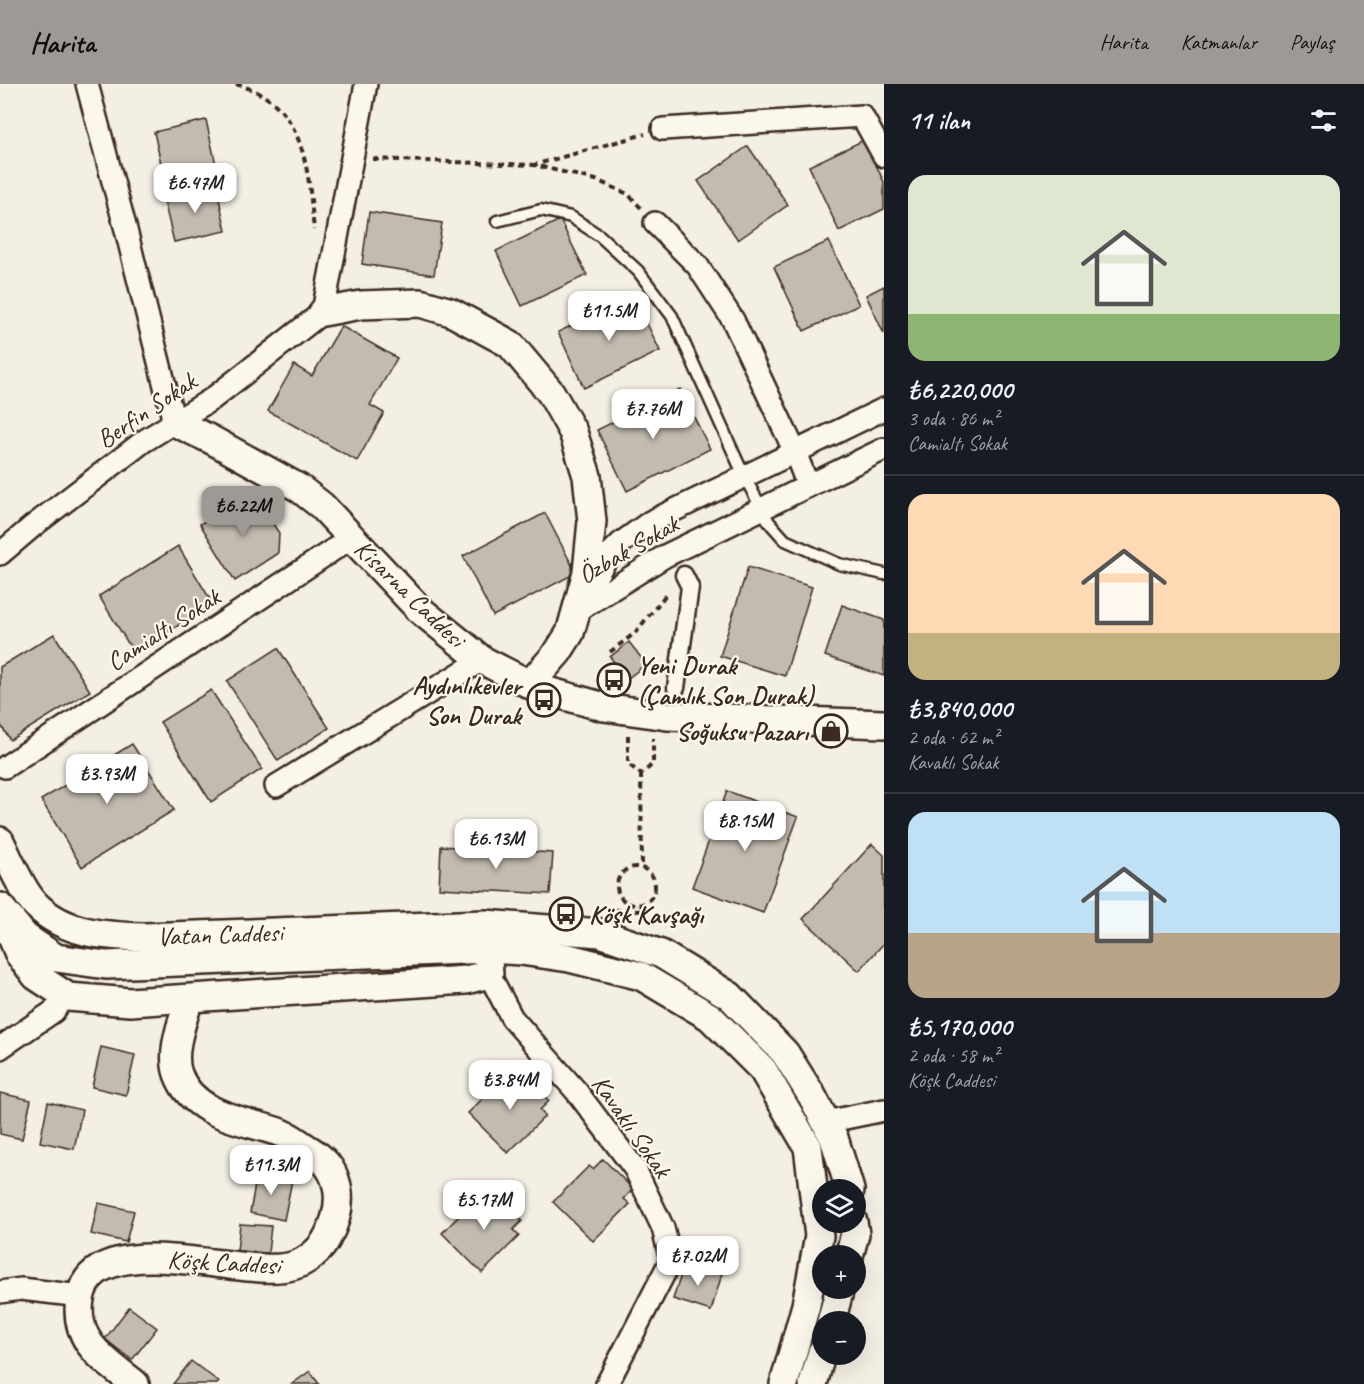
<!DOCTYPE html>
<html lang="tr">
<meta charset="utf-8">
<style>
:root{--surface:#171b24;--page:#242831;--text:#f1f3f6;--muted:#9ea1a6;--line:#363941;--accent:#9f9995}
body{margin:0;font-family:Caveat,sans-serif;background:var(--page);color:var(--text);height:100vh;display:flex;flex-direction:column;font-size:22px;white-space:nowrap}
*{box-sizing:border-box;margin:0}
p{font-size:20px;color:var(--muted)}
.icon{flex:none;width:33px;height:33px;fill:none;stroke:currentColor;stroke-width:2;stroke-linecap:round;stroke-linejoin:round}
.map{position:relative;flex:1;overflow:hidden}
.panel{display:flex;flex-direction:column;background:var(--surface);width:480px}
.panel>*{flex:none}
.fabs{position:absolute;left:812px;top:1095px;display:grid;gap:12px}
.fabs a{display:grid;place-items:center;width:54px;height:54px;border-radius:50%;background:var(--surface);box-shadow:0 6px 24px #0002;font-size:30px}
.price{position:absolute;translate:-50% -51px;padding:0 14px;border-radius:12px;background:#fff;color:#222;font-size:20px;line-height:39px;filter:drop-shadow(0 2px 3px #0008)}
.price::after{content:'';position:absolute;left:50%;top:36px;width:18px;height:14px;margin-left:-9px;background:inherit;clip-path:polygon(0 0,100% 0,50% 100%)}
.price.current{background:var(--accent);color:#111}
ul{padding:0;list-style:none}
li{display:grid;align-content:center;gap:12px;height:318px;padding:0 24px}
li+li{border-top:2px solid var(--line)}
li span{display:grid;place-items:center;height:186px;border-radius:18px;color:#555}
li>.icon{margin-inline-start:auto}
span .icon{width:108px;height:108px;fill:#fffc;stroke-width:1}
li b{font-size:26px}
h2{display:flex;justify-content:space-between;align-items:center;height:72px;padding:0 24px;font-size:26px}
header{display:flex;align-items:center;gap:36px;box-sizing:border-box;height:84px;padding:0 30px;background:var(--accent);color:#111}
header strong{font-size:28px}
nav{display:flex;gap:33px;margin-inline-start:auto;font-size:21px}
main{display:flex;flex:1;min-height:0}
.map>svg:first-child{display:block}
</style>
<header>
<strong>Harita</strong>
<nav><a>Harita</a><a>Katmanlar</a><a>Paylaş</a></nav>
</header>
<main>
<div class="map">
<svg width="884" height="1300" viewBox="0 0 884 1300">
<rect width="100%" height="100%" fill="#f3efe4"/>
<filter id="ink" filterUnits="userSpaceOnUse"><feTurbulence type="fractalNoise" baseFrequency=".0167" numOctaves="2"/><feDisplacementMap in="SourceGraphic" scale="12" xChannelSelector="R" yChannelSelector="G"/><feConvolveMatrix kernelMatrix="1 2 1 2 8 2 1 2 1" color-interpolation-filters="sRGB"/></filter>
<g filter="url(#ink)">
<!-- building -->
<g fill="#c3bbb0" stroke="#3b2a1e" stroke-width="1.5">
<path d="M206,36L216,81L164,93L154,48Z"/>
<path d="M864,56L884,98V125L839,147L809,82Z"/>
<path d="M748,62L788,121L738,156L698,97Z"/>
<path d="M216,101L226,147L174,158L163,113Z"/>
<path d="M369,128L442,139L434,191L362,180Z"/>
<path d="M560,136L587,191L522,222L496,167Z"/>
<path d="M829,157L859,221L804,247L774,183Z"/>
<path d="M884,202V250L866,211Z"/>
<path d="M634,212L660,267L584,304L558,248Z"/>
<path d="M341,242L397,274L370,321L384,329L357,377L268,327L294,281L312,292Z"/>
<path d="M680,305L710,365L627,407L597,346Z"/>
<path d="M242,415L258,418L279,449L278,469L235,497L200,440Z"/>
<path d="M545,429L576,489L493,532L463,472Z"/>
<path d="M178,462L213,520L134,569L99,512Z"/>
<path d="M748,483L812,503L785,592L720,572Z"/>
<path d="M842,521L884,536V592L825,572Z"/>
<path d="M54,550L90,607L10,656L0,640V583Z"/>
<path d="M629,558L646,580L627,595L610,573Z"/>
<path d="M278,564L329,644L278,677L227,597Z"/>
<path d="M211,606L262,685L211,718L160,638Z"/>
<path d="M132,660L174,726L82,783L41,716Z"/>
<path d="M727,707L798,733L763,829L692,803Z"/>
<path d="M872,760L884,771V859L859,887L803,835Z"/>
<path d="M441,762L553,769L550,810L439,804Z"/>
<path d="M101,963L135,971L126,1011L92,1003Z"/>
<path d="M518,986L549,1017L540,1026L545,1032L508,1069L468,1029L505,993L508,997Z"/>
<path d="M0,1009L31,1016L22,1055L0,1050Z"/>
<path d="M48,1018L82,1026L74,1065L40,1058Z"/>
<path d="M603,1075L633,1105L624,1115L630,1120L593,1157L553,1118L589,1082L593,1085Z"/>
<path d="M257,1089L292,1096L284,1136L250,1129Z"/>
<path d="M491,1106L522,1137L513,1146L519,1152L482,1189L442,1149L478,1113L481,1117Z"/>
<path d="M98,1119L134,1127L126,1158L91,1150Z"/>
<path d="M240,1140L271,1142L268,1169L237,1167Z"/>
<path d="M685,1179L722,1190L711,1227L673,1215Z"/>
<path d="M129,1223L157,1244L132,1276L105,1255Z"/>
<path d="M191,1277L219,1298L217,1300H173Z"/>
<path d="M310,1287L319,1300H292Z"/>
</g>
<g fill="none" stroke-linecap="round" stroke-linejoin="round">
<!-- service casing -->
<g stroke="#3b2a1e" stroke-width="15">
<path id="service" d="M497,137L541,126L571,133L600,152L638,187L672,232L744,392L769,438L785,456L839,480L884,490"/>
</g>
<!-- pedestrian casing -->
<g stroke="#3b2a1e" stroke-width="21">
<path id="pedestrian" d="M676,604L690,503L684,491"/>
</g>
<!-- minor casing -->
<g stroke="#3b2a1e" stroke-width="26">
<g id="minor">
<path d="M87,0L126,146L174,338"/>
<path d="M663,45L862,32L884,72"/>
<path d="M655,139L697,181L733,236L795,368L808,402"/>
<path d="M0,470L33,442L144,357L212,315L323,228L366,0"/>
<path d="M587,508L608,472L621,459L650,438L884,325"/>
<path d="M580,525L665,472L884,365"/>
<path d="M5,683L351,454"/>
<path d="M276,702L482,576"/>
<path d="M489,890L512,934L577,1008L635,1085L663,1144L671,1176L607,1300"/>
<path d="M0,964L54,927L59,920L61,908"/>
<path d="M826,1038L884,1026"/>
<path d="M0,1208L21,1205L81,1212"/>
</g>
</g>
<!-- tertiary casing -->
<g stroke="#3b2a1e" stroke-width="32">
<g id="tertiary">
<path d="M323,228L361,221L420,219L451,228L510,260L551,309L573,348L587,392L592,437L587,488L570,549L558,568L530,600"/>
<path d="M174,338L210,355L299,404L322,422L420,526L482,576L537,604L604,623L667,632L884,640"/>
<path d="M0,757C9,776 22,807 36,821C65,850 106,852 144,853L485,840L600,849L661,870L730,912L785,969L812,1012L834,1054L850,1106"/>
<path d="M0,823L25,853L56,874L106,881L487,865L521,867L569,874L641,892L710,933L763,986L808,1063L819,1152L806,1221L784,1300"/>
<path d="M8,843L19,870L36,892L68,913L130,918L466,896L489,890L486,847"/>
<path d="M849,1172L855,1150L853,1138"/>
<path d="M831,1238L840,1204"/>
<path d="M135,1300C105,1276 73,1258 80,1215C93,1138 244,1196 292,1182C305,1179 321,1166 327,1154C336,1138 341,1121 337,1102C333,1084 323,1074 308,1065C300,1060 293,1054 284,1050C248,1036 194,1034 178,990C170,967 183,937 189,915"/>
<path d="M813,1300L822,1268"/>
</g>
</g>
<!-- path -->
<g stroke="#3b2a1e" stroke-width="4" stroke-dasharray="6 4.5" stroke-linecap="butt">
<path d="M236,0C245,3 255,6 262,11C308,37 309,100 314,146"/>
<path d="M373,75L534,81"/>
<path d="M641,124L628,110L596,96L534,81L645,50"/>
<path d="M610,568L635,549L668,508"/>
<path d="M628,651V680L641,690L653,680V654"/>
<path d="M641,690L642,784"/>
<circle cx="636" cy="802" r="19"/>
<path d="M614,826L642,827V821"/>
</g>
<!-- service -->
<use href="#service" stroke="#fbf7ec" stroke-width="10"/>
<!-- pedestrian -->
<use href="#pedestrian" stroke="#fbf7ec" stroke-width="16"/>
<!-- minor -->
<use href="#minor" stroke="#fbf7ec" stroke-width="21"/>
<!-- tertiary -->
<use href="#tertiary" stroke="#fbf7ec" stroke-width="27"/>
</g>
</g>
<!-- icons -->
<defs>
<g id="bus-ring" transform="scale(1.725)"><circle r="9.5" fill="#fbf7ec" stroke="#3b2a1e" stroke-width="1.5"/><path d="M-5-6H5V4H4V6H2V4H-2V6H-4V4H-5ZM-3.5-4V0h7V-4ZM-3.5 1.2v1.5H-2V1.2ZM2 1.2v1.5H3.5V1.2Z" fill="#3b2a1e"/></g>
<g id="shop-ring" transform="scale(1.725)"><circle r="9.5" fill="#fbf7ec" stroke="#3b2a1e" stroke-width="1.5"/><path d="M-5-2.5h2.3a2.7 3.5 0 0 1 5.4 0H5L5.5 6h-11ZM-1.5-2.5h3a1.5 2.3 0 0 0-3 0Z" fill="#3b2a1e"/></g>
</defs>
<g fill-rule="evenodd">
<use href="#bus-ring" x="614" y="596"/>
<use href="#bus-ring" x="544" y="616"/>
<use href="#shop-ring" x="831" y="647"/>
<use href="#bus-ring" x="566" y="830"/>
</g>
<g text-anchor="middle" stroke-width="4.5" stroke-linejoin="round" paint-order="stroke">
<!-- street labels -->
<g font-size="26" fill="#3b2a1e" stroke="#fbf7ec">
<text transform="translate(146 326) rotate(-34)" y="9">Berfin Sokak</text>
<text transform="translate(628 465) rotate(-30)" y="9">Özbak Sokak</text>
<text transform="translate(410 509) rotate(44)" y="9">Kisarna Caddesi</text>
<text transform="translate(163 545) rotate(-33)" y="9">Camialtı Sokak</text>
<text transform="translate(220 850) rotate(-2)" y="9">Vatan Caddesi</text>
<text transform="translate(632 1042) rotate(55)" y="9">Kavaklı Sokak</text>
<text transform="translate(224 1178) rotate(3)" y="9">Köşk Caddesi</text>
</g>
<!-- poi labels -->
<g font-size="26" font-weight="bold" fill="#3b2a1e" stroke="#fbf7ec" text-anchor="start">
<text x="637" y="590">Yeni Durak<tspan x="637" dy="30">(Çamlık Son Durak)</tspan></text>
<text x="521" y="610" text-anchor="end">Aydınlıkevler<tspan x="521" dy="30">Son Durak</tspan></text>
<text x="808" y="656" text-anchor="end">Soğuksu Pazarı</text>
<text x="589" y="839">Köşk Kavşağı</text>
</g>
</g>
</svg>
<div class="fabs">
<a><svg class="icon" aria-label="layers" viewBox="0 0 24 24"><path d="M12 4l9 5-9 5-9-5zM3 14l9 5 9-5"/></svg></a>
<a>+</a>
<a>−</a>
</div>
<b class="price" style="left:195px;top:130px">₺6.47M</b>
<b class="price" style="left:609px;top:258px">₺11.5M</b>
<b class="price" style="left:653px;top:356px">₺7.76M</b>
<b class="price current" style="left:243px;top:453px">₺6.22M</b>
<b class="price" style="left:107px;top:721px">₺3.93M</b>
<b class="price" style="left:745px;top:768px">₺8.15M</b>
<b class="price" style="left:496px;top:786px">₺6.13M</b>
<b class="price" style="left:510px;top:1027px">₺3.84M</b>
<b class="price" style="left:271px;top:1112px">₺11.3M</b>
<b class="price" style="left:484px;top:1147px">₺5.17M</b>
<b class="price" style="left:698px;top:1203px">₺7.02M</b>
</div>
<section class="panel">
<h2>11 ilan<svg class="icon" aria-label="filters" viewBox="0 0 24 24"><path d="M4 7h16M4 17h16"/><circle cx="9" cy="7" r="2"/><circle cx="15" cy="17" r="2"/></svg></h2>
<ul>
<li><span style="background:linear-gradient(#dfe7d0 75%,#8fb573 0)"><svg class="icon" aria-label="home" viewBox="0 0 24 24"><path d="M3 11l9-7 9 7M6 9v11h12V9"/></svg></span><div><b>₺6,220,000</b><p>3 oda · 86 m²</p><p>Camialtı Sokak</p></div></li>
<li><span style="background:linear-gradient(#ffd9b3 75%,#c2b280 0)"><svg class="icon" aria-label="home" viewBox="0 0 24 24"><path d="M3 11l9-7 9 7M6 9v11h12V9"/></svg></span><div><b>₺3,840,000</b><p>2 oda · 62 m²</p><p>Kavaklı Sokak</p></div></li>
<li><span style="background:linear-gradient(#bfe0f5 65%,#b9a48a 0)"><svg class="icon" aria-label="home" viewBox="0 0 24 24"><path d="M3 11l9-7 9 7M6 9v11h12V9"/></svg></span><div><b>₺5,170,000</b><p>2 oda · 58 m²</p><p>Köşk Caddesi</p></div></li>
</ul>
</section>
</main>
